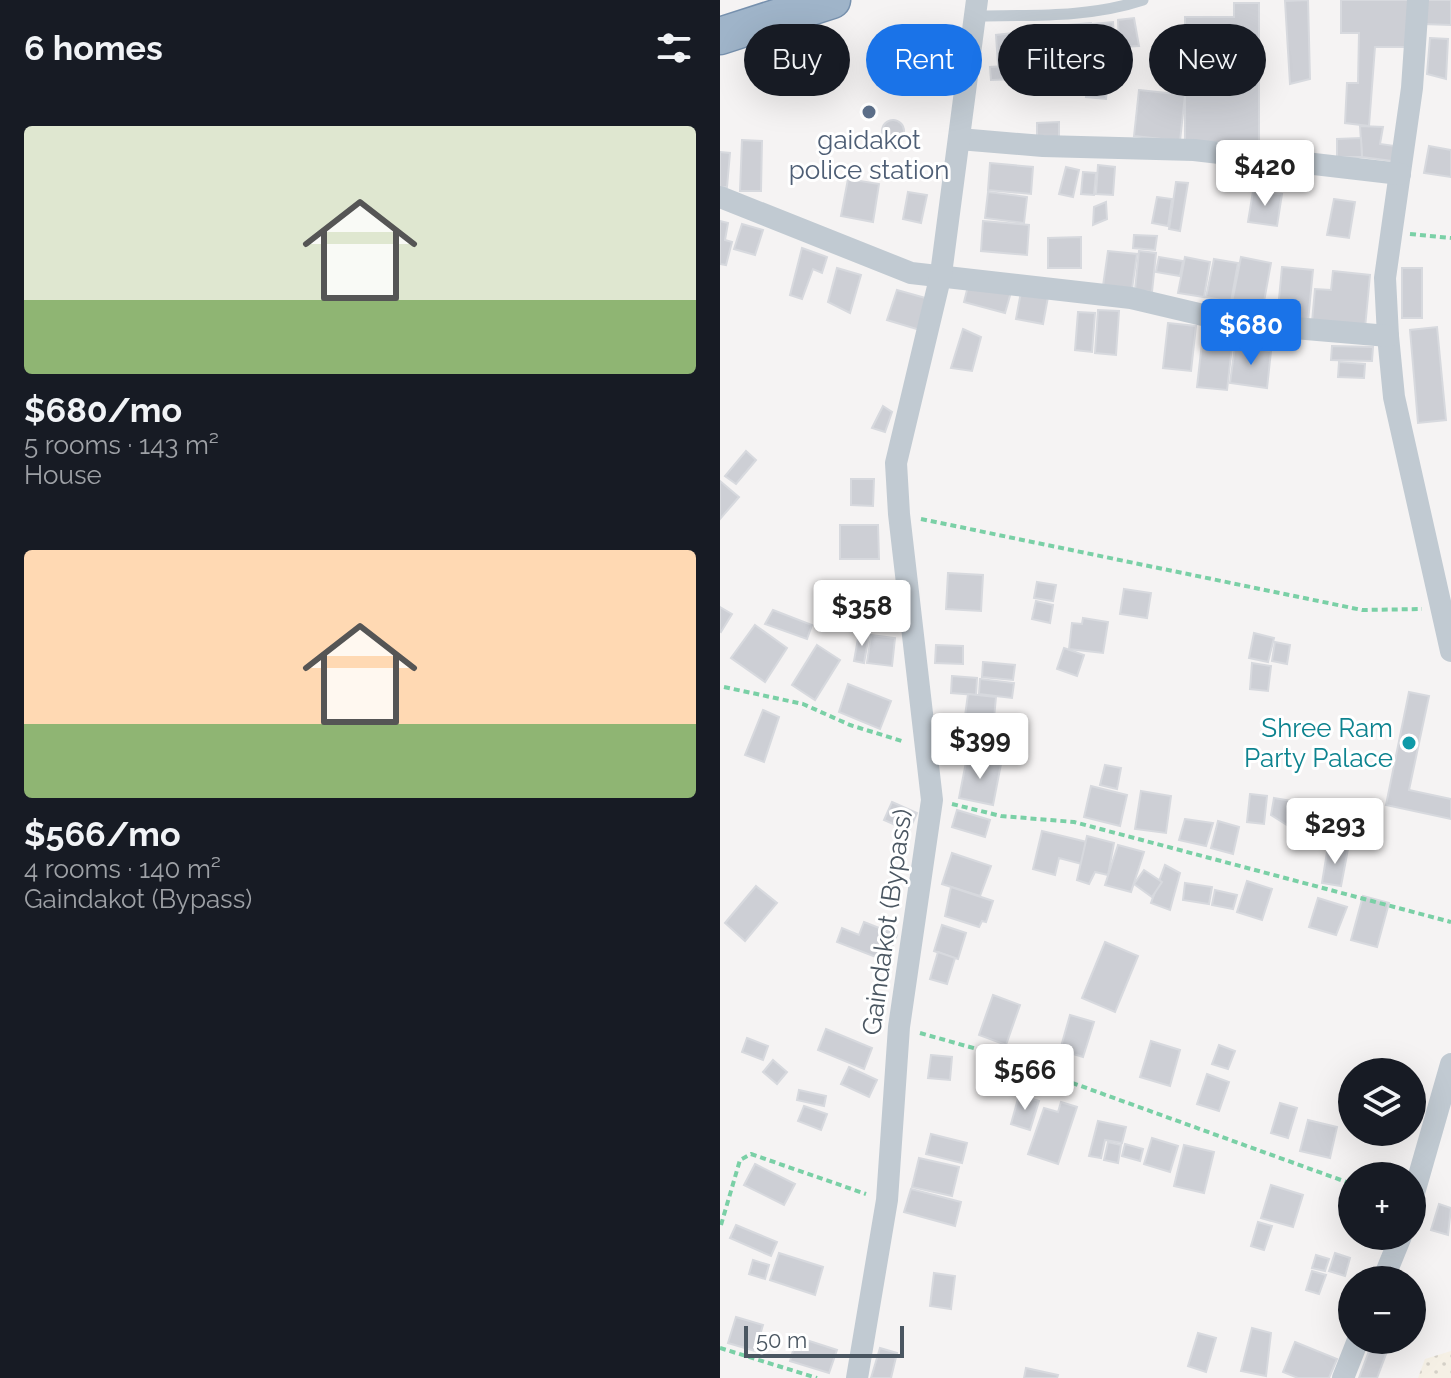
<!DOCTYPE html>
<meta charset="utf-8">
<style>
:root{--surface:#171b24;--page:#20242c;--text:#f1f3f6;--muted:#9ea1a6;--accent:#1a73e8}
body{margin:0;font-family:Raleway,sans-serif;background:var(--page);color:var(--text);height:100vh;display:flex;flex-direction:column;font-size:30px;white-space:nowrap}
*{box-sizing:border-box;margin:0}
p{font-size:26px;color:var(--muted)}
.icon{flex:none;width:44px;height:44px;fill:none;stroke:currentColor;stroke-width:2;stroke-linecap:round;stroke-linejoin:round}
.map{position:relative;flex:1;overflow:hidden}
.panel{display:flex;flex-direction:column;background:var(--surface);width:720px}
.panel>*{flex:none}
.banner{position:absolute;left:24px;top:24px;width:586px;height:72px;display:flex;gap:16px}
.buttons{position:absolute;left:618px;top:1058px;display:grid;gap:16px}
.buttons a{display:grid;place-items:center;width:88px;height:88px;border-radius:50%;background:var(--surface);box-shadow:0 8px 32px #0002;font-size:40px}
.scale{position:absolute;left:24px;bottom:20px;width:160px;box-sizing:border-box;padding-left:8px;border:4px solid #4a5661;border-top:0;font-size:22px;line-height:28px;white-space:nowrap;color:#4a5661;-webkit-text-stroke:6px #fff;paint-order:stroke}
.price{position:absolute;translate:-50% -68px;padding:0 18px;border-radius:8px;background:#fff;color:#222;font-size:26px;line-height:52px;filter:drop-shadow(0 2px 4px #0008)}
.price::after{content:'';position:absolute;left:50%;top:48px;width:24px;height:18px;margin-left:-12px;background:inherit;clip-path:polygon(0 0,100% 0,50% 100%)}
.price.current{background:var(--accent);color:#fff}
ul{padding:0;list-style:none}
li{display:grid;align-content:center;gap:16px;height:424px;padding:0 24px}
li span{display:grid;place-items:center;height:248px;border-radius:8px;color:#555}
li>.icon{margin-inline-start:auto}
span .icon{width:144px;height:144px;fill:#fffc;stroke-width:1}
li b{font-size:34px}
h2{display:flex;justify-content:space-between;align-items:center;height:96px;padding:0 24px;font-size:34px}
.tag{padding:0 28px;border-radius:36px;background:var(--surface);box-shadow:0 8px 32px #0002;font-size:28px;line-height:72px}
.tag.current{background:var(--accent);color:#fff}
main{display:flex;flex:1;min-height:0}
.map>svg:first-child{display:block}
</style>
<main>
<section class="panel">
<h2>6 homes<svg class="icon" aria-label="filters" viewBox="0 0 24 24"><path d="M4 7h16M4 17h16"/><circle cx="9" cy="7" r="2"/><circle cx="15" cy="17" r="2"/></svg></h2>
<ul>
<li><span style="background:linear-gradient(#dfe7d0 70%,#8fb573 0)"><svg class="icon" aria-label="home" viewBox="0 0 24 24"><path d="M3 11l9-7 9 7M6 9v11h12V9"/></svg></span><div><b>$680/mo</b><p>5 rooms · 143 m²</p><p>House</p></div></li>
<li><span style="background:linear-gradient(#ffd9b3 70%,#8fb573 0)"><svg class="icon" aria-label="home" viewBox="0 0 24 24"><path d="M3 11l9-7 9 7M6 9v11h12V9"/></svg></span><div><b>$566/mo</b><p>4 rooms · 140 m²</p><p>Gaindakot (Bypass)</p></div></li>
</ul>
</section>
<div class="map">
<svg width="731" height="1378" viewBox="0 0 731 1378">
<defs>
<pattern id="sand-dots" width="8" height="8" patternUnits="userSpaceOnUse" patternTransform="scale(2)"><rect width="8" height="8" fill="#f5f0e5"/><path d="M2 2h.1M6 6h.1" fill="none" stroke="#d4d0c7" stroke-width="1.8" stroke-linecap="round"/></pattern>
</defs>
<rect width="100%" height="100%" fill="#f5f3f3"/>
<!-- sand -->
<path fill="url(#sand-dots)" d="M731,1351V1378H698L705,1359Z"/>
<!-- building -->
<g fill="#cdcfd5" stroke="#d7d9de" stroke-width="2">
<path d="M588,0L590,79L570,84L565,1Z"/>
<path d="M621,0H690V47H655L649,126L625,123L627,83H638L639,33H621Z"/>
<path d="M703,0H731V25L703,24Z"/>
<path d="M514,3H539V142L465,143V17H514Z"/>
<path d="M414,18L419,46L399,47L398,20Z"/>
<path d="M393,22L395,51L376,53L373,24Z"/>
<path d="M371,23L374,53L352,56L348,25Z"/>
<path d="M345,26L347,47L318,50L316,29Z"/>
<path d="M312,31L314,62L278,65L276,35Z"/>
<path d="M710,38L728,39L726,79L707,74Z"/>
<path d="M348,50L350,66L320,70L318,53Z"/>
<path d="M301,65V79L271,80L270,67Z"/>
<path d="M361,67L363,92L345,93L343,69Z"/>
<path d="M369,72L389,74L386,99L366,97Z"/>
<path d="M419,90L465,95L460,141L414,136Z"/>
<circle cx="173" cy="131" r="11"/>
<path d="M339,122V139H317V123Z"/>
<path d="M640,126L663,127L660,144L675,146L672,161L642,157Z"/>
<path d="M641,138L642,157H617V139Z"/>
<path d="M22,140L42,141L41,191H20Z"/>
<path d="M709,146L731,150V177L704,173Z"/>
<path d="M0,152L10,153L7,187H0Z"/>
<path d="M270,163L313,167L311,194L268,190Z"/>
<path d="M378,165L395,167L393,195L376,194Z"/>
<path d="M346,167L359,170L353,197L339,194Z"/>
<path d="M363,172L376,173L374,195L361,194Z"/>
<path d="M128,179L159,184L153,222L121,216Z"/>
<path d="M456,182L468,183L460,231L449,229Z"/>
<path d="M533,191L562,194L557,226L528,222Z"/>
<path d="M188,192L207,195L201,223L183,219Z"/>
<path d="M268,192L307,197L304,223L265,218Z"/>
<path d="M437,197L452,199L448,226L432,223Z"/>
<path d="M614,199L635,202L629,238L607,235Z"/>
<path d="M386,202L387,219L373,225L374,207Z"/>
<path d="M0,221L8,223L5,240L12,242L6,265L0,264Z"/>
<path d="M263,221L309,225L307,255L261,251Z"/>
<path d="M22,224L43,230L35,255L14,249Z"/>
<path d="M414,235L437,236L435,250L413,248Z"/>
<path d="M361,237V268H328V238Z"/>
<path d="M82,248L107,257L102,273L93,269L82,299L70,295Z"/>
<path d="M388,251L417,254L412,289L383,286Z"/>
<path d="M419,251L436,253L432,292L415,290Z"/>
<path d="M439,257L463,261L460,276L436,272Z"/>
<path d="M465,257L490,262L484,297L458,293Z"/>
<path d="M521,257L551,263L543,307L512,302Z"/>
<path d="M494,259L518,263L511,302L486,297Z"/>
<path d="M562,267L593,270L588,321L557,320Z"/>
<path d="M117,268L141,275L130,313L108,302Z"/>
<rect x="682" y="268" width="20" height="50"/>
<path d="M613,271L650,275L645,328L592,322L595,289L611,290Z"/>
<path d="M248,286L291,292L285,313L244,302Z"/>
<path d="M177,290L209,299L200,330L167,320Z"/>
<path d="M301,292L328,297L323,324L296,319Z"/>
<path d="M378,310L399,311L396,355L375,353Z"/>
<path d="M358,312L375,313L372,352L355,350Z"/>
<path d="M448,323L476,326L471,371L443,368Z"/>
<path d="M717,327L726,420L698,423L690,330Z"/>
<path d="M243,329L261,337L252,371L231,368Z"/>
<path d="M483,334L513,338L507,390L477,387Z"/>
<path d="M515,346L551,351L547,388L510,383Z"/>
<path d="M612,346L653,347L652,361L611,360Z"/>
<path d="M619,362L645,364L644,378L618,377Z"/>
<path d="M163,406L172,412L165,432L152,428Z"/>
<path d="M26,451L36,460L16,484L5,476Z"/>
<path d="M131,479H154L153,506L131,505Z"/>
<path d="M0,481L19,497L0,519Z"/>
<path d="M120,525H158L159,559H120Z"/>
<path d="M228,573L263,575L261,611L226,609Z"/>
<path d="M317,582L336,585L333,601L314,598Z"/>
<path d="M150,588L172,589L170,617H149Z"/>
<path d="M404,589L431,593L427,618L400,614Z"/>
<path d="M316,601L333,605L330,623L312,619Z"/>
<path d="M0,607L12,614L1,632L0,631Z"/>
<path d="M53,610L92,625L87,639L45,624Z"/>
<path d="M363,618L388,622L383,653L349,649L352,623L362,624Z"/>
<path d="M35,625L67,648L45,682L11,658Z"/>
<path d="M139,633L149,635L144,663L134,661Z"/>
<path d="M534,633L554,638L548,662L529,658Z"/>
<path d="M151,635L175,638L172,666L147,663Z"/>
<path d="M555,642L570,645L567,664L552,661Z"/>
<path d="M97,645L120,660L95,700L72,685Z"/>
<path d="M216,645L243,646V664L215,663Z"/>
<path d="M344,648L364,655L357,676L337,669Z"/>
<path d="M263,662L295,665L293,680L262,677Z"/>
<path d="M532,663L551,666L548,691L530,689Z"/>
<path d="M232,676L257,678L256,695L231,693Z"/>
<path d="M260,679L294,683L292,698L259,694Z"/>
<path d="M128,684L171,701L160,729L119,712Z"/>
<path d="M689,692L709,696L689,790L731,799V819L666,805Z"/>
<path d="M248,694L276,697L274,718L245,716Z"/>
<path d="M43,710L59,717L44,762L25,755Z"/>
<path d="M247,757L281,764L273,805L239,798Z"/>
<path d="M385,765L401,768L397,789L380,785Z"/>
<path d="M371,786L407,795L400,826L364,817Z"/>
<path d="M421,791L451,796L446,833L415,829Z"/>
<path d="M530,794L547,796L544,824L527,822Z"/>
<path d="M554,798L578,802L570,827L551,815Z"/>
<path d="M172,802L197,813L189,831L164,820Z"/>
<path d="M237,810L270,820L265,837L232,827Z"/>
<path d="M465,819L493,823L486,846L459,840Z"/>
<path d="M498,821L519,827L513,854L491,848Z"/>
<path d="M322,831L367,842L362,864L339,858L335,875L313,869Z"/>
<path d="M367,836L394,843L388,875L375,872L369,884L357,880Z"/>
<path d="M398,845L424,852L411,892L385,885Z"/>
<path d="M608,846L628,849L621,886L602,883Z"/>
<path d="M232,853L271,866L260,896L222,884Z"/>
<path d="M445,865L460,873L450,910L431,903Z"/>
<path d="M424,870L442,882L432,897L414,884Z"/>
<path d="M527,881L552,889L542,920L517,912Z"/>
<path d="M465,883L492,887L489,904L463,900Z"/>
<path d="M36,886L57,903L25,941L5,923Z"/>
<path d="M231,887L273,901L266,922L262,921L259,927L225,916Z"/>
<path d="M495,890L517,895L513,909L492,905Z"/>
<path d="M643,896L669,903L657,947L631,940Z"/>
<path d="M598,898L627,907L616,935L589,927Z"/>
<path d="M144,922L177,935L166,961L117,942L122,928L139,935Z"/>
<path d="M222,925L246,933L238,959L214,951Z"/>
<path d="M385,942L418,956L395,1012L362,998Z"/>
<path d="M218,952L235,958L227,984L210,979Z"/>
<path d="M273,995L300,1005L286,1045L259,1035Z"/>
<path d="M350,1015L374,1022L363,1057L340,1050Z"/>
<path d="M106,1029L152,1048L144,1069L98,1050Z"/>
<path d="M27,1038L48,1046L43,1060L22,1052Z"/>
<path d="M431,1041L460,1050L450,1086L420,1077Z"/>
<path d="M499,1045L515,1051L508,1069L492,1064Z"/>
<path d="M211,1055L232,1057L230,1080L208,1078Z"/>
<path d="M53,1060L67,1072L57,1084L43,1072Z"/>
<path d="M129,1067L157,1080L149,1097L121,1084Z"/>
<path d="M487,1074L509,1082L499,1111L477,1104Z"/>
<path d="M79,1090L106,1096L104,1106L77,1100Z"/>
<path d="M299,1095L319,1101L310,1130L291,1124Z"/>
<path d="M341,1102L357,1107L338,1164L308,1154L324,1108L338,1112Z"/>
<path d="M560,1103L577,1108L568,1138L551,1133Z"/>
<path d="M84,1106L107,1114L101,1130L78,1121Z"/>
<path d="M588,1120L617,1127L610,1158L580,1151Z"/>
<path d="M378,1121L406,1127L402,1143L385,1140L381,1158L369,1156Z"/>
<path d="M211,1134L247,1143L242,1163L206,1154Z"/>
<path d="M432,1138L458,1146L450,1172L424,1164Z"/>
<path d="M388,1142L401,1145L398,1163L384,1160Z"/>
<path d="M405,1144L423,1149L420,1161L402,1156Z"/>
<path d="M464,1145L494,1152L484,1193L454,1186Z"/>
<path d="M199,1158L239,1167L232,1196L192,1187Z"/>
<path d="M35,1164L75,1184L64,1205L24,1185Z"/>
<path d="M551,1185L583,1195L573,1227L541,1218Z"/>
<path d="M191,1189L241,1202L235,1226L184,1212Z"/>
<path d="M719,1204L731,1208L728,1235L711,1230Z"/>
<path d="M538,1222L552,1226L544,1250L531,1246Z"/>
<path d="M16,1225L57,1242L51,1256L10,1238Z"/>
<path d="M59,1253L103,1267L95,1295L50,1280Z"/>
<path d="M615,1253L630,1258L625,1276L609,1271Z"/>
<path d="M596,1255L609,1259L605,1271L592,1268Z"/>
<path d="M33,1260L49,1265L45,1279L29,1274Z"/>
<path d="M592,1271L606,1275L599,1294L586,1290Z"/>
<path d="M214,1273L235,1276L231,1309L210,1306Z"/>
<path d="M16,1317L43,1325L35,1351L8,1343Z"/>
<path d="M532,1328L551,1333L546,1376L521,1371Z"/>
<path d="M478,1333L496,1338L486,1372L468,1366Z"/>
<path d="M77,1337L117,1350L109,1373L70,1361Z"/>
<path d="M653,1340L669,1346L657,1378H639Z"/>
<path d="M575,1342L617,1359L609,1378H578L563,1372Z"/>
<path d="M160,1348L177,1353L171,1378H151Z"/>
<path d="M306,1368L338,1375L337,1378H304Z"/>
</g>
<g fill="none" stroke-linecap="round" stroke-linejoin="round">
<!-- trunk casing -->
<g stroke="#7690ad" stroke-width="39">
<path id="trunk" d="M0,36L112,0"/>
</g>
<!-- path -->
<g stroke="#7ad0a6" stroke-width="4" stroke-dasharray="6 4" stroke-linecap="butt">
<path d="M690,234L731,238"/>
<path d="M201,519L642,610L702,609"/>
<path d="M4,687L83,704L130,725L185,742"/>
<path d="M232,804L281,816L354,822L731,922"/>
<path d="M200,1033L264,1051L632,1184"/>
<path d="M1,1225L20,1160L31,1154L146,1194"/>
<path d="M0,1348L97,1378"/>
</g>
<!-- service -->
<path stroke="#c1cad2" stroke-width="11" d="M255,16C311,15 369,18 423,0"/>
<!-- minor -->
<g stroke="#c1cad2" stroke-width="22">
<path d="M698,0L692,88L665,278L668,336L674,397L731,651"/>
<path d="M239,139L323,146L474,150L680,174"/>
<path d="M0,197L191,273L411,298L517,323L668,336"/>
<path d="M692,1200L731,1064"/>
<path d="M663,1280L681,1236"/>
<path d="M137,1378L167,1200L179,1027L212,800L179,514L176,463L221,274L257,0"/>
<path d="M623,1378L638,1340"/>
</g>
<!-- trunk -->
<use href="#trunk" stroke="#9fb4c9" stroke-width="36"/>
</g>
<!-- markers -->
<circle fill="#5c6f8a" stroke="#fff" stroke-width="3" cx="149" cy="112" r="8"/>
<circle fill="#0f9aa8" stroke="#fff" stroke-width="3" cx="689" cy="743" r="8"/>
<g text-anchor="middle" stroke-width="6" stroke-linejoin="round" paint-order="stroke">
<!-- service labels -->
<g font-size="26" fill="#4e5e75" stroke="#fff">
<text x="149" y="149">gaidakot<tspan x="149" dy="30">police station</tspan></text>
</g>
<!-- culture labels -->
<g font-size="26" fill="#0d838f" stroke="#fff" text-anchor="end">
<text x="673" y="737">Shree Ram<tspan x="673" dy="30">Party Palace</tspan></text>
</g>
<!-- street labels -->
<g font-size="26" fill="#4a5661" stroke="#fff">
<text transform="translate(167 922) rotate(-82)" y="9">Gaindakot (Bypass)</text>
</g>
</g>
</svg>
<div class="buttons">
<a><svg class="icon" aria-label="layers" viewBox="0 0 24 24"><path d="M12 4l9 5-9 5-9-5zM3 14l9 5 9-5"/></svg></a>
<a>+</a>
<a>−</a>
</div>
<div class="scale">50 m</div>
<b class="price" style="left:545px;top:208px">$420</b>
<b class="price current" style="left:531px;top:367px">$680</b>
<b class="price" style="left:142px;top:648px">$358</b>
<b class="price" style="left:260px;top:781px">$399</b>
<b class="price" style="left:615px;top:866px">$293</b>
<b class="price" style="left:305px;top:1112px">$566</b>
<div class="banner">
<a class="tag">Buy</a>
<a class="tag current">Rent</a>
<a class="tag">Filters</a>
<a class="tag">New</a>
</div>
</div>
</main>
